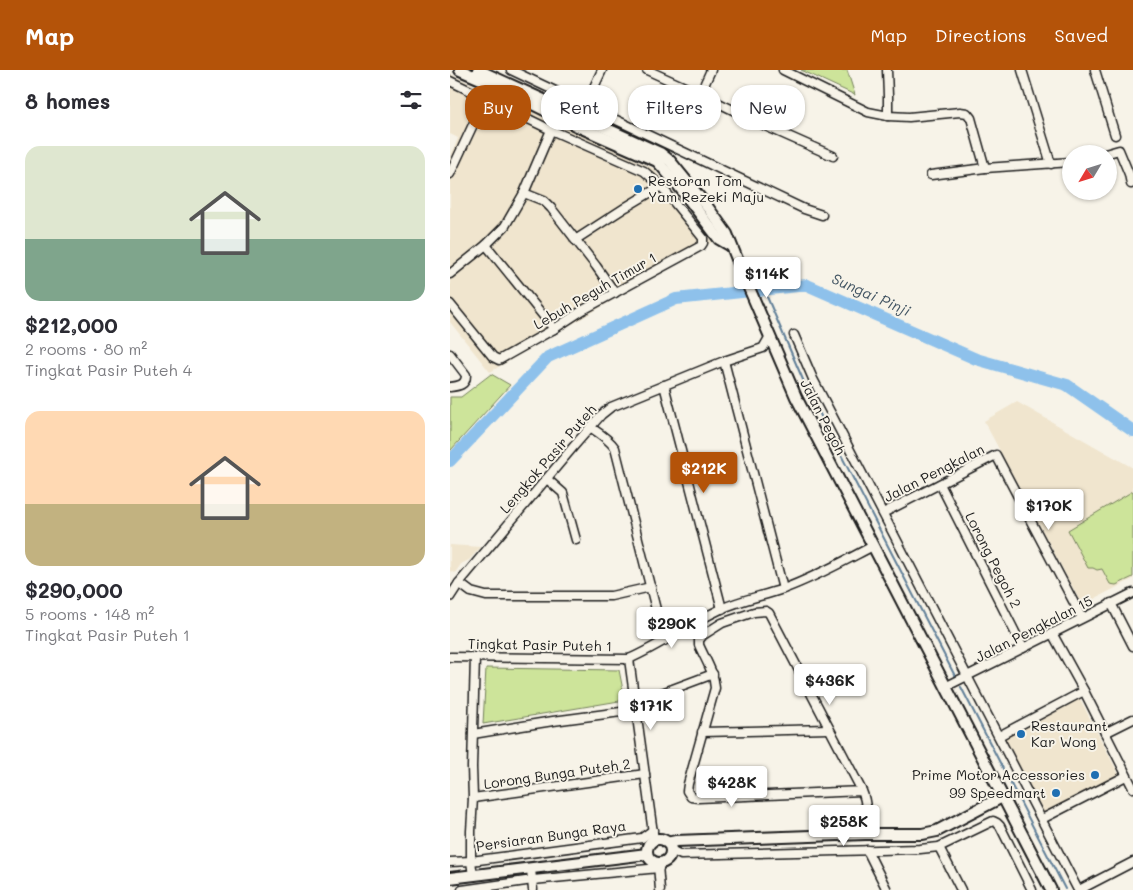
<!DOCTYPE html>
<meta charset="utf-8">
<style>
:root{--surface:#fff;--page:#f2f2f3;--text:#2b2b33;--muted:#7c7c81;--accent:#b45309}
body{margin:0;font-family:Mali,sans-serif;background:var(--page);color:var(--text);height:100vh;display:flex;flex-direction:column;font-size:19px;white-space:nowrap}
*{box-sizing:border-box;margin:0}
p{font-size:16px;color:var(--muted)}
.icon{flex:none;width:28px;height:28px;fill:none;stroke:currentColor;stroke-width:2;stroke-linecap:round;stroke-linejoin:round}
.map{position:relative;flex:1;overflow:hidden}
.panel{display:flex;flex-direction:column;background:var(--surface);width:450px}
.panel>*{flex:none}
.banner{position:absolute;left:15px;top:15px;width:475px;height:45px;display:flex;gap:10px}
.needle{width:32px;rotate:232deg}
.tools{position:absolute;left:612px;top:75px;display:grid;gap:10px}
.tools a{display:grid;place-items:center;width:55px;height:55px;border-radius:50%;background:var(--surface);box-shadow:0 1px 4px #0004;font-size:25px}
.price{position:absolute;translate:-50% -42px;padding:0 11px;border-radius:5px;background:#fff;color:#222;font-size:16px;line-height:32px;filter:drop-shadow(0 1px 2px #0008)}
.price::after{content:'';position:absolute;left:50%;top:30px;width:15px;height:11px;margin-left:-8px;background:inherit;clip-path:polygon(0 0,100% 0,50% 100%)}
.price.selected{background:var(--accent);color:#fff}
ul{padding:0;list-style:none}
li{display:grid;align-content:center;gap:10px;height:265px;padding:0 25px}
li span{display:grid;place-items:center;height:155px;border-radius:15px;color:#555}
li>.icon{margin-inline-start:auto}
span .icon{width:90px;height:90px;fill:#fffc;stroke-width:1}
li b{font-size:21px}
h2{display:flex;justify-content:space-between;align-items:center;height:60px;padding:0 25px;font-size:21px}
.tag{padding:0 18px;border-radius:20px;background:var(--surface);box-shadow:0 1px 4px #0004;font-size:18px;line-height:45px}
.tag.selected{background:var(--accent);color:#fff}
header{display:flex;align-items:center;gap:30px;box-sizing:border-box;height:70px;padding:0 25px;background:var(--accent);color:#fff}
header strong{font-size:24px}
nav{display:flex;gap:28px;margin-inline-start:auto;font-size:18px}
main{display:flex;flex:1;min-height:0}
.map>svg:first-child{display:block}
</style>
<header>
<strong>Map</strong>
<nav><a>Map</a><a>Directions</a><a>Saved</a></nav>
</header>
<main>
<section class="panel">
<h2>8 homes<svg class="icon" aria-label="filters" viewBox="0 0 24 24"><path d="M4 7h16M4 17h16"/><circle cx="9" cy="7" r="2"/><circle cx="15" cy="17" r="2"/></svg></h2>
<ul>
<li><span style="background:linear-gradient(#dfe7d0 60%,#7fa58c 0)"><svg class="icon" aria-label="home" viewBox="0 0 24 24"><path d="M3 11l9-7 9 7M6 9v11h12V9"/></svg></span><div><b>$212,000</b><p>2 rooms · 80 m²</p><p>Tingkat Pasir Puteh 4</p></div></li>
<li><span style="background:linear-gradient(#ffd9b3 60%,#c2b280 0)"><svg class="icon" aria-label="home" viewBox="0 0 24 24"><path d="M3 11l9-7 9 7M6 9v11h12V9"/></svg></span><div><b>$290,000</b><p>5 rooms · 148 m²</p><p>Tingkat Pasir Puteh 1</p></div></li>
</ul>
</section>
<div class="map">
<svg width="683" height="820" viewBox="0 0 683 820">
<rect width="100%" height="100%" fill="#f7f3e8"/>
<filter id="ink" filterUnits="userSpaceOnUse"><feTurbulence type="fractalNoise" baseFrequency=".02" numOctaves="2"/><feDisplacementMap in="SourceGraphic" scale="10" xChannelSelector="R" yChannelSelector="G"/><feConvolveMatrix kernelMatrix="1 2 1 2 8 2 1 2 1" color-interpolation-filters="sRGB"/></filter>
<g filter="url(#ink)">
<!-- built -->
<g fill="#f0e5ce">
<path d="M0,4L203,98L262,172L40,302L0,252V89L8,68L0,64Z"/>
<path d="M567,332L683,398V509L632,535L534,351Z"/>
<path d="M0,475L31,477L19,490L11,494L5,503L0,501Z"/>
<path d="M629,627L670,707L594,744L554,667Z"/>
</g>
<!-- green -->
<g fill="#cde49a" stroke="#74805b">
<path d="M351,0H397L405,25Z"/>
<path d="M41,304L60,315L0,381V327H11Z"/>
<path d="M683,421V507L666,515L660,514L652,499L647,500L643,498H638L618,460Z"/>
<path d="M36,598L169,600L175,630L33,654Z"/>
</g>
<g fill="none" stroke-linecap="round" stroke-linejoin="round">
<!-- stream -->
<g stroke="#607f98" stroke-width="2">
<path d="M314,220L357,319L505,606"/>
<path d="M511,617L615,819"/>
</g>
<!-- river -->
<path stroke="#8ec1eb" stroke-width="12" d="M0,391L98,287L226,229L357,215L526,289L617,315L683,361"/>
<!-- street casing -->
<g stroke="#1c1c1c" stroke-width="11">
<g id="street">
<path d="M61,0L354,139L372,145"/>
<path d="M197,0L250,24L320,58L383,86"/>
<path d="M333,0L418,42L438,46L459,47L510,42L517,43L521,48L535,98"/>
<path d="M437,0L438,26V46"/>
<path d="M572,0L601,94"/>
<path d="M645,0L665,65"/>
<path d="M0,11L101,60L194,101L211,116L253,168V173L251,176L133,240L104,259L49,290L43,287L0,234"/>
<path d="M250,24L261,0"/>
<path d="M130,47L152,0"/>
<path d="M655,84L669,80L679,104L681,114"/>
<path d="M0,104L42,14"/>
<path d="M481,105L535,98L621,92"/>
<path d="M74,123L94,131L101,138L146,196L165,223"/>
<path d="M125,170L176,137L211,116"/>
<path d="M36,175L104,259"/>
<path d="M0,204L36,175L55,156L74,123L101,60"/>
<path d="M344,265L363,309L386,353L628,820"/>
<path d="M0,284L16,305C16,315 9,316 0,317"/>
<path d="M274,291L333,519"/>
<path d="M214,315L272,539"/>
<path d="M140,357C149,363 159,369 165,378L214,571"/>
<path d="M97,409L113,423L126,470"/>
<path d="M490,414L573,578"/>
<path d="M433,443L546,385L632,548"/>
<path d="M9,513L21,522L36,526H161L201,517"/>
<path d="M0,527L9,513L124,376L151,345L161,337L274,291L313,278L320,266"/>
<path d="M661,533L683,576"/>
<path d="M602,563L634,621L683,718"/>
<path d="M0,587L179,589C211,575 239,554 271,539C290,530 313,526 333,519C364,508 394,491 423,476"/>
<path d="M179,589L204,770"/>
<path d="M495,617L683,523"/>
<path d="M204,626L263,604"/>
<path d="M252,662L379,659"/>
<path d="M655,663L683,649"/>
<path d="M23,664L103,651L186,640"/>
<path d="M549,666L634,621"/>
<path d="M412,721L248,728L241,727L237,721L238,714L265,618C264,602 255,589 249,575V570L253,565L272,553L304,542L316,541L319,543L412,721C418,735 416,749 415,764"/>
<path d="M23,728L195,704"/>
<path d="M592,749L676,706"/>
<path d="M489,777L511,820"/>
<path d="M221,780L231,785L470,779L489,777L543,751L547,753L550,756L582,820"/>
<path d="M417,780L437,820"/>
<path d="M0,792L21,791L192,768L203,760"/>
<path d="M208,795L210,820"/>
<path d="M81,799L83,820"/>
<path d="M23,806L21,791V761L23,728L22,697L25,587"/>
<path d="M12,820L83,810L209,798"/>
<path d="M629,820L683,792"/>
</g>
</g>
<!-- secondary casing -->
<g stroke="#1c1c1c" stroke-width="14">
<g id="secondary">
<path d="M10,0L42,14L127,56L207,91L228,115L269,169L281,176"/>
<path d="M28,0L210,83L220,91L259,139L277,164L293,204L346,327L601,820"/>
<circle cx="209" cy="781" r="12"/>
<path d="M217,773L226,771L415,764H472L487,761L552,727"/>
<path d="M0,808L197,784"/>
</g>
</g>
<!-- street -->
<use href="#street" stroke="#f7f3e8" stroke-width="8"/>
<!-- secondary -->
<use href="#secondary" stroke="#f7f3e8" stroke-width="10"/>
</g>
</g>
<!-- markers -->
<g fill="#1f6fb2" stroke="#f7f3e8" stroke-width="2">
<circle cx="188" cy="119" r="5"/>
<circle cx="571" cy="664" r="5"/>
<circle cx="645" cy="705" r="5"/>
<circle cx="606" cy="723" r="5"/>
</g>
<g text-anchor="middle" stroke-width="4" stroke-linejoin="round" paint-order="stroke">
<!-- poi labels -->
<g font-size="14" fill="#1c1c1c" stroke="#f7f3e8" text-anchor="start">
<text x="198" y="116">Restoran Tom<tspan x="198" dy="16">Yam Rezeki Maju</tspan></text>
<text x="581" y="661">Restaurant<tspan x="581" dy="16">Kar Wong</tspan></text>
<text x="635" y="710" text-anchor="end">Prime Motor Accessories</text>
<text x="596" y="728" text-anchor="end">99 Speedmart</text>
</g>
<!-- street labels -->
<g font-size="14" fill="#1c1c1c" stroke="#f7f3e8">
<text transform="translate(145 221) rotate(-30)" y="5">Lebuh Peguh Timur 1</text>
<text transform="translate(373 347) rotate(63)" y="5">Jalan Pegoh</text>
<text transform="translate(98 389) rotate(-49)" y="5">Lengkok Pasir Puteh</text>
<text transform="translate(484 403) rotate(-27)" y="5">Jalan Pengkalan</text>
<text transform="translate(543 490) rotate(63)" y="5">Lorong Pegoh 2</text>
<text transform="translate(584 559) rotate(-27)" y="5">Jalan Pengkalan 15</text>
<text transform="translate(90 575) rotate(1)" y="5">Tingkat Pasir Puteh 1</text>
<text transform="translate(107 704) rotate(-8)" y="5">Lorong Bunga Puteh 2</text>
<text transform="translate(101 766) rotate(-8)" y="5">Persiaran Bunga Raya</text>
</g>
<!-- water labels -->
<g font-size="15" font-style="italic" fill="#445664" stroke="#f7f3e8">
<text transform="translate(421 225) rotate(24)" y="5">Sungai Pinji</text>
</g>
</g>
</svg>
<div class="tools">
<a><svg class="needle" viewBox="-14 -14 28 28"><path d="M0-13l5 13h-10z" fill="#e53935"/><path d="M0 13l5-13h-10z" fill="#7c7c81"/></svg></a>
</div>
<b class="price" style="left:317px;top:229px">$114K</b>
<b class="price selected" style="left:254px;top:424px">$212K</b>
<b class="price" style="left:599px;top:461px">$170K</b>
<b class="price" style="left:222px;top:579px">$290K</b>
<b class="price" style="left:380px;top:636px">$436K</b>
<b class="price" style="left:201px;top:661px">$171K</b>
<b class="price" style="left:282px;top:738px">$428K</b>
<b class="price" style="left:394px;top:777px">$258K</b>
<div class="banner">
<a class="tag selected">Buy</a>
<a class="tag">Rent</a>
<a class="tag">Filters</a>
<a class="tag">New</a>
</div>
</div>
</main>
